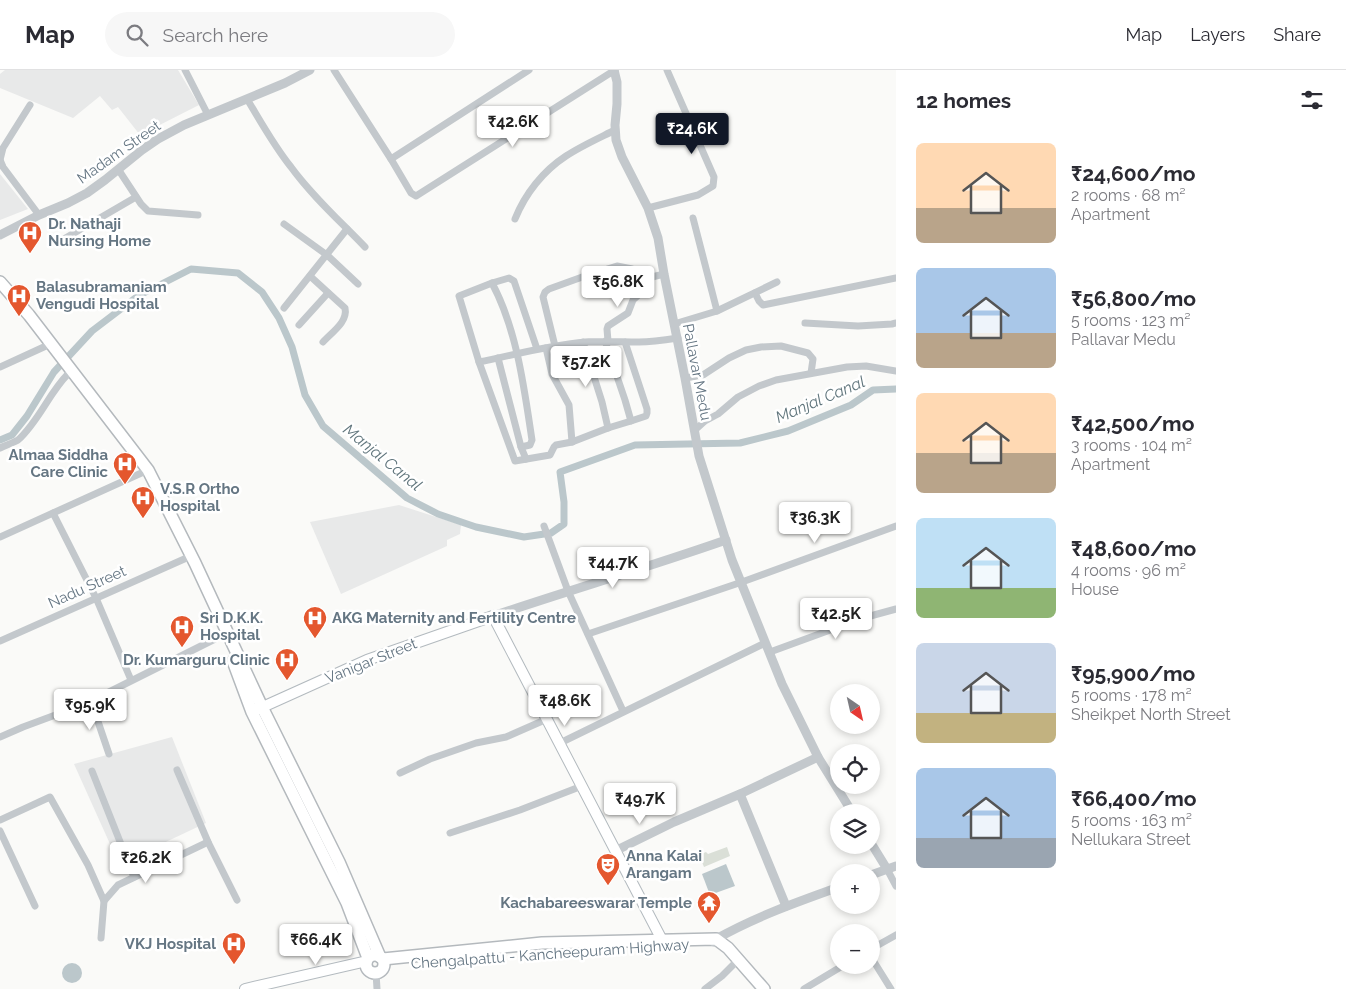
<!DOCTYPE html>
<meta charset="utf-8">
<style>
:root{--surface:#fff;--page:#f7f7f7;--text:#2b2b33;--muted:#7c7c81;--line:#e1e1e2;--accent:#111827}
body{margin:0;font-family:Raleway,sans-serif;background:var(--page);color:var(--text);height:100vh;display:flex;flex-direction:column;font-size:19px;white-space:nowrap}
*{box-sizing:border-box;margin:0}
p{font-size:16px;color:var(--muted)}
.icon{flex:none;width:28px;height:28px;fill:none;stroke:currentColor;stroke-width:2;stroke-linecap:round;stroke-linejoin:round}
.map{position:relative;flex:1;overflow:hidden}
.drawer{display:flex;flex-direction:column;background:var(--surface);width:450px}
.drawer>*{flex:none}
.needle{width:32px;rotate:146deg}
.tools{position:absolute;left:830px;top:614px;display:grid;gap:10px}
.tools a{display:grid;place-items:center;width:50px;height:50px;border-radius:50%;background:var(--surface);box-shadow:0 2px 8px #0003;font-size:25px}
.price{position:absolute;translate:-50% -42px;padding:0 11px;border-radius:5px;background:#fff;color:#222;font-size:16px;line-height:32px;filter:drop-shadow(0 1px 2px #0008)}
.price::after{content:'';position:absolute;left:50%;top:30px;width:15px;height:11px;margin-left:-8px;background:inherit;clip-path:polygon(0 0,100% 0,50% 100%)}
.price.on{background:var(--accent);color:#fff}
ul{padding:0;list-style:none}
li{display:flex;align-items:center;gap:15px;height:125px;padding:0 20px}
li span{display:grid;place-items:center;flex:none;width:140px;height:100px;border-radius:8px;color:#555}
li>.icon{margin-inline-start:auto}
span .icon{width:60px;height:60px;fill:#fffc;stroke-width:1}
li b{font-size:21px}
h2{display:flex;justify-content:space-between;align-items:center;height:60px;padding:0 20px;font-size:21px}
header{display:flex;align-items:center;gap:30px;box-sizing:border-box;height:70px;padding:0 25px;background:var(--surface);border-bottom:1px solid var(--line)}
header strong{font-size:24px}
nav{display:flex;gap:28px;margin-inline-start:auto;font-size:18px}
.search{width:350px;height:45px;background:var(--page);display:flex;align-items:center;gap:12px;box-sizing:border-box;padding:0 18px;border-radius:28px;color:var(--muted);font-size:19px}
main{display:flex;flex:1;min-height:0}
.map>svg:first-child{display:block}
</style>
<header>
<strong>Map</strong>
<div class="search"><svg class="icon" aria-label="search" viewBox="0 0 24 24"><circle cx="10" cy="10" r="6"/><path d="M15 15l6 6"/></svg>Search here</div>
<nav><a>Map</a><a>Layers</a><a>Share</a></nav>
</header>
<main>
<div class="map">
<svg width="896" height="919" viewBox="0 0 896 919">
<rect width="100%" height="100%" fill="#fafaf8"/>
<!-- built -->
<g fill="#e8e9e9">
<path d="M5,0H178L199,35L140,65L118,37L112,40L100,26L73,48L0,18V4Z"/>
<path d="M0,104L28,139L0,150Z"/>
<path d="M399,435L461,455L460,464L447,470V476L341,524L310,452Z"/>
<path d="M172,667L206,753L119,794L74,694Z"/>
</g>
<!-- green -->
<path fill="#dadfd7" d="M727,777L730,786L704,797L699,785L706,782L708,784Z"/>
<!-- water -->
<g fill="#bbc7cb">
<path d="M726,794L735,816L710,825L702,804Z"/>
<circle cx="72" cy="903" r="10"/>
</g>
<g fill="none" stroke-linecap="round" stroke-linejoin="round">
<!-- canal -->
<path stroke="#bbc7cb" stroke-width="7" d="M0,370L12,365L27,346L54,302L92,261L138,226L191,199L238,203L262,222L279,248L292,277L305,325L323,356L407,428L438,444L476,457L524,467L551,463L564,454V432L560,402L635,375L740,373L788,361L851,335L873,320L896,319"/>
<!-- secondary casing -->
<g stroke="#b3babf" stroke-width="12">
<g id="secondary">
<path d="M256,640L367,590L493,546L662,870L664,876"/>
<path d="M245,919L367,891"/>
</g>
</g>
<!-- trunk casing -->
<g stroke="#b4b9bd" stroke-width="14">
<g id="trunk">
<path d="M0,212L29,245L148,400L195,493L262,637L339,792L380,887"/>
<path d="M233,591L252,642L347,833L368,888"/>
<circle cx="375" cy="894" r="9"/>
<path d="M383,889L542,873L716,869L728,878L764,919"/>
</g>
</g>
<!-- minor -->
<g stroke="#c3c8cc" stroke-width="7">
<path d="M185,0L208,45"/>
<path d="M334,0L391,89L411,123L416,126L615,0"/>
<path d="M247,29C261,52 274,76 291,97C312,126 340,151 365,177"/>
<path d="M391,89L529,0"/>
<path d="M0,90L3,97L39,145"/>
<path d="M0,90L3,78L30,35"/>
<path d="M118,99L141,134L148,141L198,145"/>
<path d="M648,138L698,125L713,116L714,107L667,0"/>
<path d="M515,149C525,124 543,101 566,86C581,76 599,68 615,60"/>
<path d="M284,154L327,185L358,214"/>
<path d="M57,173L136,127"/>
<path d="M310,206L345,238C348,252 332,262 323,272"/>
<path d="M492,213C517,260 524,317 532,370L530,375L521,377"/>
<path d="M755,223L759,231L763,235L896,208"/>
<path d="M284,238L347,159"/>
<path d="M717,241L777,212"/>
<path d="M805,253L858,256L892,254L896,253"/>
<path d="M674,254L717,241L693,148"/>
<path d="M299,255L328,223"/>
<path d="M605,271L625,330L631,351L608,358L572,372L556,375L554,377L550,385L515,391L479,292C514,285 549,275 585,272C603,271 621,272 639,272C652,272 665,270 678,268"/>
<path d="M608,271L607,259L608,256L628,243L633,230L643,221L652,207"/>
<path d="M583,272L602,332L608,358"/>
<path d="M625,272L647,339V343L646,346L631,351"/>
<path d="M555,276L543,227L545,222L549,219L585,206L617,196L632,199L652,207L664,204"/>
<path d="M546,278L552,304L569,335L572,372"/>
<path d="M498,288L521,377L526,389"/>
<path d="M479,292L459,226L492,213L509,208L514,211L537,279"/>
<path d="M0,297L46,276"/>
<path d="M685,308L703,305L729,288L746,280L761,277L781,276L808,283L813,289L811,303"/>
<path d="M695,360L705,351L718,344L738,327L759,316L776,310L847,297L866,296L896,301"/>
<path d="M0,378C6,375 13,373 18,370C39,351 49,323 68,304"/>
<path d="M53,443L96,528L131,610"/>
<path d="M544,456L568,521L623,641"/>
<path d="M0,467L148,400"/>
<path d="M588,564L742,512L896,456"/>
<path d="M0,571L191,486"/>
<path d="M770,582L863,548L896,539"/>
<path d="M91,631L109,684"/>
<path d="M0,667L23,657L85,634L221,566"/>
<path d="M560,673L765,573"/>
<path d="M177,700L208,772L237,830"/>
<path d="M92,701L134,807"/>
<path d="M400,703L430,689L476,673L506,667L547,649"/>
<path d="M0,750L50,727L88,795L104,831"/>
<path d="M0,761L35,836"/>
<path d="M450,763L520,740L582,716"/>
<path d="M887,799L896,816"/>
<path d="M101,868L104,831L118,815L208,772"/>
<path d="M871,879L896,865"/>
<path d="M871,887L891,919"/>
<path d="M376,903L377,919"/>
<path d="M705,919L722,906L735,893"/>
<path d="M804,919L844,895"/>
</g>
<!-- tertiary -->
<g stroke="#c3c8cc" stroke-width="9">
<path d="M614,0L617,12V34L615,55L616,70L622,87L648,138L658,168L664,204L685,308L699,386L732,490L782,614L818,687L852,742"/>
<path d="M0,165L39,145L68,133L87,123L105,110L142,80L158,69L184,55L285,13L310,0"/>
<path d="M493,546C570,520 649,497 726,470"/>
<path d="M740,724L818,687"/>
<path d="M871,773L887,799"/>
<path d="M615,781L674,752L740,724L786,836"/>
<path d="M871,805L896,796"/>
<path d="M714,872L716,869C755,847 797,832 839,817"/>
</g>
<!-- secondary -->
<use href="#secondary" stroke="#fff" stroke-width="10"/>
<!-- trunk -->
<use href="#trunk" stroke="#fff" stroke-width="11"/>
</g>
<!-- icons -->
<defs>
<g id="hospital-pin" transform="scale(1.25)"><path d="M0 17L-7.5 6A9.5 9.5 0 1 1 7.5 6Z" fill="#e4572e" stroke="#fff"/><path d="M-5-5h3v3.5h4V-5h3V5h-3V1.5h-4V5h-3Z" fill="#fff"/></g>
<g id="theatre-pin" transform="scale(1.25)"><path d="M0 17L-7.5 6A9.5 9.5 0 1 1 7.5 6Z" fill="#e4572e" stroke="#fff"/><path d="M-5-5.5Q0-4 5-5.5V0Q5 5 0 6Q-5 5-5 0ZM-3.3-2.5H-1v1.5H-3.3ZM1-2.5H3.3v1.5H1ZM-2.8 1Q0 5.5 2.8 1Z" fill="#fff"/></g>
<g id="temple-pin" transform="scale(1.25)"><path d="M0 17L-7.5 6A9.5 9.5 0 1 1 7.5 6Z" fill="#e4572e" stroke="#fff"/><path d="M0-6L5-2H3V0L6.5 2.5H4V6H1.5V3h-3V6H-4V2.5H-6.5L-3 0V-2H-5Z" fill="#fff"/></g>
</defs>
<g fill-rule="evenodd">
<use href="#hospital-pin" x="30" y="163"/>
<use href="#hospital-pin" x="19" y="226"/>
<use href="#hospital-pin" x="125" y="394"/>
<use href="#hospital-pin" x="143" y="428"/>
<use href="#hospital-pin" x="315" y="548"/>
<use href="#hospital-pin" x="182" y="557"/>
<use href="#hospital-pin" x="287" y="590"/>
<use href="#theatre-pin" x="608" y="795"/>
<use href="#temple-pin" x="709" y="833"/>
<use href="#hospital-pin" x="234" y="874"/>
</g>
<g text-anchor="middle" stroke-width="5" stroke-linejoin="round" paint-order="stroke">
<!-- street labels -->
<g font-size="15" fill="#657683" stroke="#fff">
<text transform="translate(119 82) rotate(-35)" y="5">Madam Street</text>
<text transform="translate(697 302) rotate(79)" y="5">Pallavar Medu</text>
<text transform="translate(87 517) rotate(-24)" y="5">Nadu Street</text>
<text transform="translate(371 591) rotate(-22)" y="5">Vanigar Street</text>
<text transform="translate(550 884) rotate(-4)" y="5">Chengalpattu - Kancheepuram Highway</text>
</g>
<!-- poi labels -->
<g font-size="15" font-weight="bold" fill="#657683" stroke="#fff" text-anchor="start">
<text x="48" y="159">Dr. Nathaji<tspan x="48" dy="17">Nursing Home</tspan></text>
<text x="36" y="222">Balasubramaniam<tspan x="36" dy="17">Vengudi Hospital</tspan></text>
<text x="108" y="390" text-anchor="end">Almaa Siddha<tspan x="108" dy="17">Care Clinic</tspan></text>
<text x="160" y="424">V.S.R Ortho<tspan x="160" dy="17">Hospital</tspan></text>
<text x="200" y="553">Sri D.K.K.<tspan x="200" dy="17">Hospital</tspan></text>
<text x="332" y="553">AKG Maternity and Fertility Centre</text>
<text x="270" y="595" text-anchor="end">Dr. Kumarguru Clinic</text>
<text x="626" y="791">Anna Kalai<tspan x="626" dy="17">Arangam</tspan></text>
<text x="692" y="838" text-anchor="end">Kachabareeswarar Temple</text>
<text x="216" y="879" text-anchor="end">VKJ Hospital</text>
</g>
<!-- water labels -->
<g font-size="16" font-style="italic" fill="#60757c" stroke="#fff">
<text transform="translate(820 329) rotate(-23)" y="6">Manjal Canal</text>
<text transform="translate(383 387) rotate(39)" y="6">Manjal Canal</text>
</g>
</g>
</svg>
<div class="tools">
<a><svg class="needle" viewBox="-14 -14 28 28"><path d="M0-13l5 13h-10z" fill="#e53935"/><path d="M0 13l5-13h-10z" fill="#7c7c81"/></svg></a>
<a><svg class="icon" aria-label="locate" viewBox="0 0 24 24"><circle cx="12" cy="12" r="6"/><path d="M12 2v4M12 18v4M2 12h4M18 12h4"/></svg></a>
<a><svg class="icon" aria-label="layers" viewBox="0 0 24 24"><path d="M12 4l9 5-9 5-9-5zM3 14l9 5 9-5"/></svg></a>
<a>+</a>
<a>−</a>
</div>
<b class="price" style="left:513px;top:78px">₹42.6K</b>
<b class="price on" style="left:692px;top:85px">₹24.6K</b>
<b class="price" style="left:618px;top:238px">₹56.8K</b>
<b class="price" style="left:586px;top:318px">₹57.2K</b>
<b class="price" style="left:815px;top:474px">₹36.3K</b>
<b class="price" style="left:613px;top:519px">₹44.7K</b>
<b class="price" style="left:836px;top:570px">₹42.5K</b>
<b class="price" style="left:565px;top:657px">₹48.6K</b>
<b class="price" style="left:90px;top:661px">₹95.9K</b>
<b class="price" style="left:640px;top:755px">₹49.7K</b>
<b class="price" style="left:146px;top:814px">₹26.2K</b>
<b class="price" style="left:316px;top:896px">₹66.4K</b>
</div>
<section class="drawer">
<h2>12 homes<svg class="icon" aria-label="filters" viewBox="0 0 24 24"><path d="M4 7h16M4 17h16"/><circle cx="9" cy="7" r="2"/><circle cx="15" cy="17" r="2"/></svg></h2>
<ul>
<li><span style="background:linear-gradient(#ffd9b3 65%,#b9a48a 0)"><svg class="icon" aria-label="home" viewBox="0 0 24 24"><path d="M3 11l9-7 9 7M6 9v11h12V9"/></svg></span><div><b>₹24,600/mo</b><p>2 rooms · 68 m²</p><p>Apartment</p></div></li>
<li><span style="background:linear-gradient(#a9c7e8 65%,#b9a48a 0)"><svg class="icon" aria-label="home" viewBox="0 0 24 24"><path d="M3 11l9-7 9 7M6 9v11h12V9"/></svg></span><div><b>₹56,800/mo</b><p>5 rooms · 123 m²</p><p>Pallavar Medu</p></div></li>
<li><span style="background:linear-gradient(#ffd9b3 60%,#b9a48a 0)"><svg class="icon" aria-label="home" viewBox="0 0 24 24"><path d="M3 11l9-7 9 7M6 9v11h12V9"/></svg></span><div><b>₹42,500/mo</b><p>3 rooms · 104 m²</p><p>Apartment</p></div></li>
<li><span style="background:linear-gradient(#bfe0f5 70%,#8fb573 0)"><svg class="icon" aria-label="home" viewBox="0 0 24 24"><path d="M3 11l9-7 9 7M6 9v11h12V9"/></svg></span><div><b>₹48,600/mo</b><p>4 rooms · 96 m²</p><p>House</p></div></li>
<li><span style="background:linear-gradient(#c9d6e8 70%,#c2b280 0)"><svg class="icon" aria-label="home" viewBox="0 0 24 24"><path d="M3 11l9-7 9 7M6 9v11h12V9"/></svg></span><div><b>₹95,900/mo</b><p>5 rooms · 178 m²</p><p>Sheikpet North Street</p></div></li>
<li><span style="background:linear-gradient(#a9c7e8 70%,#9aa5b1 0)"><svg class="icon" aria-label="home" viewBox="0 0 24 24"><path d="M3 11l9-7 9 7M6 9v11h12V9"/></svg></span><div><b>₹66,400/mo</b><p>5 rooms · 163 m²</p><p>Nellukara Street</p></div></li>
</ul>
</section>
</main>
